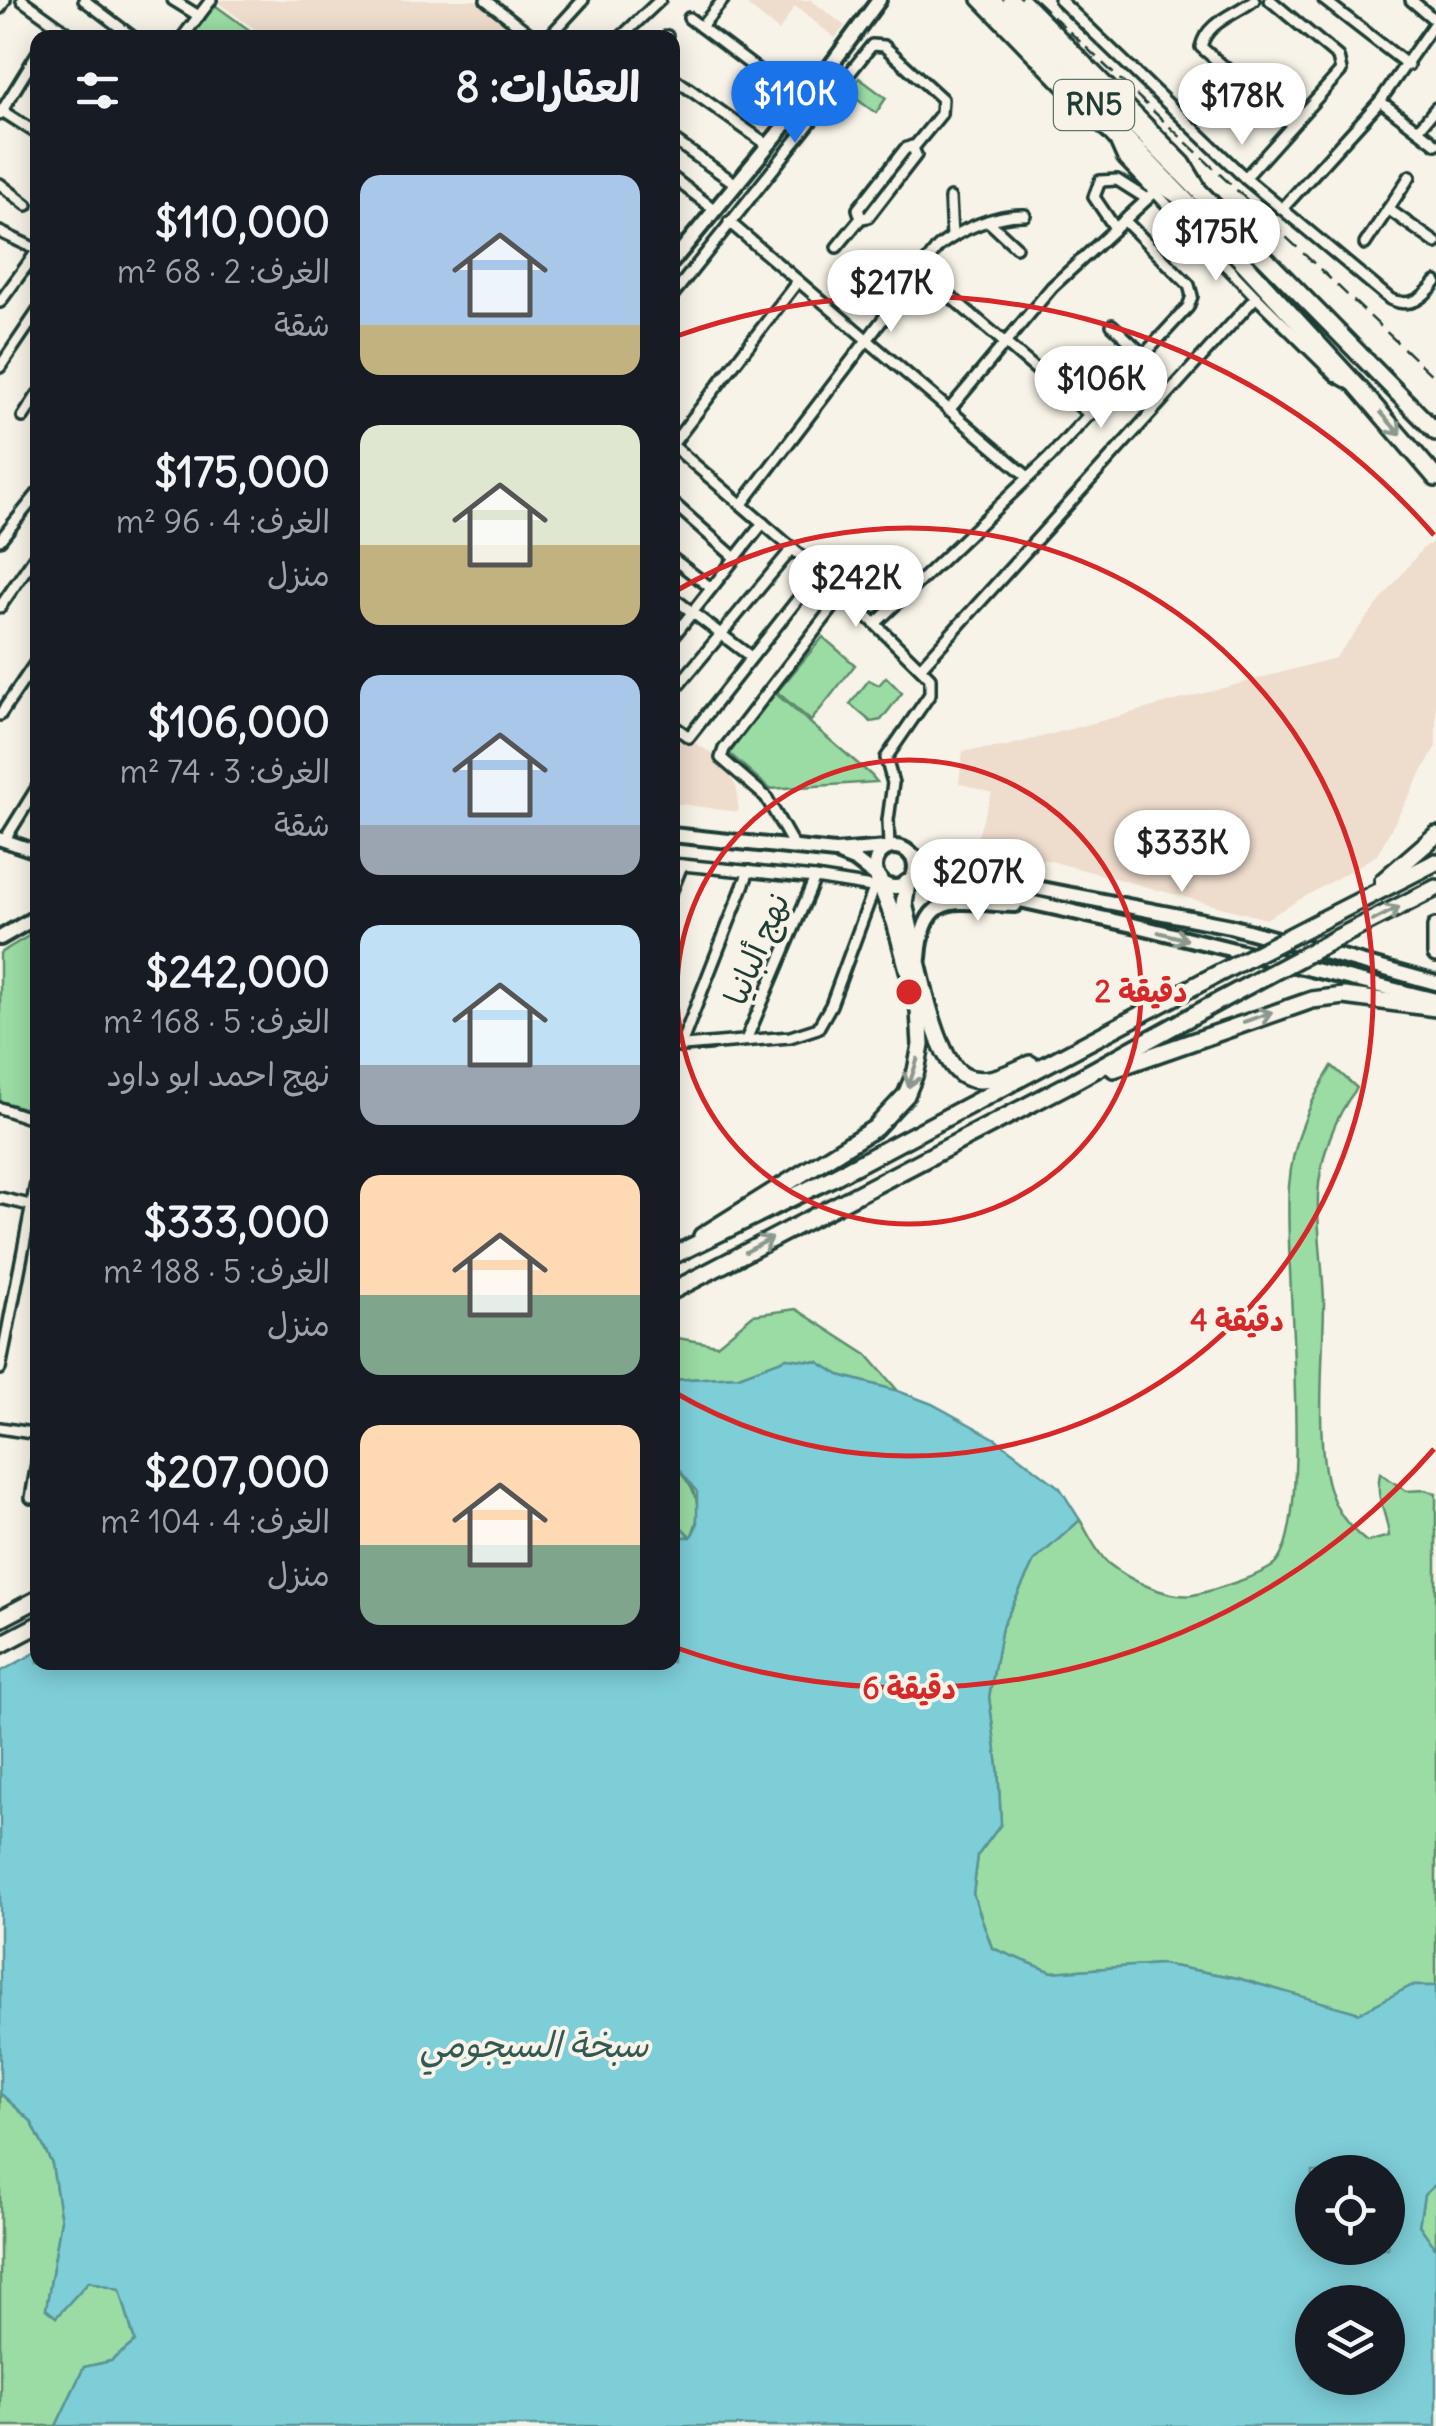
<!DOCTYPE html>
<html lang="ar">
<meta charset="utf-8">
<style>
:root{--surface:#171b24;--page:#20242c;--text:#f1f3f6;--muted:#9ea1a6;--accent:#1a73e8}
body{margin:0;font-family:Delius,"Playpen Sans Arabic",sans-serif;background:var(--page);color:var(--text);direction:rtl;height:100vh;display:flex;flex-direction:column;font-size:38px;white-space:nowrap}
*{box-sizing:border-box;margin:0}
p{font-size:32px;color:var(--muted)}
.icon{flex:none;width:55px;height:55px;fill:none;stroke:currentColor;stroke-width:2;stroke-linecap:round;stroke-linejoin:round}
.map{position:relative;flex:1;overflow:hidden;direction:ltr}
.panel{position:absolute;left:30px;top:30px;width:650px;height:1640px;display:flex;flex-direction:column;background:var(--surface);border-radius:20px;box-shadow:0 5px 25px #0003;direction:rtl}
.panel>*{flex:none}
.tools{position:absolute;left:1295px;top:2155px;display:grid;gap:20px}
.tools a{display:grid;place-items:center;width:110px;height:110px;border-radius:50%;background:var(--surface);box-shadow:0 5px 25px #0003;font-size:50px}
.price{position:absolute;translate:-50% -85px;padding:0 22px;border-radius:35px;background:#fff;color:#222;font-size:32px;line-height:65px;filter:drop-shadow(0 2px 5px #0008)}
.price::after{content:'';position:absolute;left:50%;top:60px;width:30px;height:22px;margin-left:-15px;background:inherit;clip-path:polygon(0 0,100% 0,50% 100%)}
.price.selected{background:var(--accent);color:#fff}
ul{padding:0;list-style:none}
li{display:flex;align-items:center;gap:30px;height:250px;padding:0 40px}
li span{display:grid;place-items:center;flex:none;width:280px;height:200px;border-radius:20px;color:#555}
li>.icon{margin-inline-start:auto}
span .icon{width:120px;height:120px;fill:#fffc;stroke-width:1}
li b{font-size:42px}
h2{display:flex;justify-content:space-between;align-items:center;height:120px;padding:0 40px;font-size:42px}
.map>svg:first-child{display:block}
</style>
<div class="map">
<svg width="1436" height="2426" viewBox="0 0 1436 2426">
<rect width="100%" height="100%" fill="#f7f3e8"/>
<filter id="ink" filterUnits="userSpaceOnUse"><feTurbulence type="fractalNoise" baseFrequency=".01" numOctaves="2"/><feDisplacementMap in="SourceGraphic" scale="20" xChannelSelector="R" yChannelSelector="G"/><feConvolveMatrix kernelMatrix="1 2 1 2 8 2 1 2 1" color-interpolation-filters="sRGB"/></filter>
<g filter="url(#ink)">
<!-- built -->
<g fill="#eedccd">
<path d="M214,0H482L517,26L509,38L266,37Z"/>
<path d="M741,0H811L845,26L835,38L795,6L779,31Z"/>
<path d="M1436,540V746L1377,855L1266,919L976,841L992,793L959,783L963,751L1004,747L1335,658L1422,549Z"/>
<path d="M672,729L719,758L737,788L738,812L673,803Z"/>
</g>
<!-- green -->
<g fill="#9bdba4" stroke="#5d8c6c" stroke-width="2.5">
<path d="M212,3L259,37L187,38Z"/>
<path d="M859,78L886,98L876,113L848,93Z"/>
<path d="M823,637L855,665L811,721L777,692Z"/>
<path d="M886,677L902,693L881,720L871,722L850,704L869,680L879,685Z"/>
<path d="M775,693L871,775L877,782L770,789L730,754V747Z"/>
<path d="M37,931V1112L0,1101V953Z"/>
<path d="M1332,1066L1357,1088C1334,1117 1320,1158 1318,1195C1317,1230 1323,1267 1324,1302C1324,1352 1314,1450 1331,1494C1338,1514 1350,1529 1367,1542L1389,1536C1386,1509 1375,1500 1380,1473L1406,1491L1425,1490L1436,1494V1986H1411L1359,2013L1237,1978L1161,1964L1052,1972L992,1948L973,1894L978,1855L1001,1824L998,1767L989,1697L1002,1627L1034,1561L1080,1520C1088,1533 1097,1554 1109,1564C1129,1580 1168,1599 1193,1595C1208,1592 1267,1574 1276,1563C1315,1516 1283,1261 1289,1186C1292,1144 1310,1101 1332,1066Z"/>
<path d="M796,1309L867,1355L898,1391L839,1375L818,1362L787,1358L739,1376L673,1380L672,1337L717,1345L753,1315Z"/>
<path d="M672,1462C693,1487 707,1504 691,1537H673Z"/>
<path d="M0,2093L31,2121L52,2164L61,2220L46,2309L56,2317L89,2281L120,2289L135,2342L111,2361L84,2367L56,2426H0Z"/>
<path d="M1436,2184V2249L1419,2225L1424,2195Z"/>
</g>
<!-- water -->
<path fill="#7eced8" stroke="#589496" stroke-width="2.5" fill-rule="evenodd" d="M787,1358L818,1362L839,1375L898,1391L932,1404L996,1439L1060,1488L1080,1520L1034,1561L1002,1627L989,1697L998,1767L1001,1824L978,1855L973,1894L992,1948L1052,1972L1161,1964L1237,1978L1359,2013L1411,1986H1436V2184L1424,2195L1419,2225L1436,2249V2426H56L84,2367L111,2361L135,2342L120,2289L89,2281L56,2317L46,2309L61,2220L52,2164L31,2121L0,2093V1672L37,1652L38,1662H672L673,1537H691L697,1525V1492L673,1462V1380L739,1376ZM1312,2172H1388V2248H1312ZM1312,2302H1388V2378H1312Z"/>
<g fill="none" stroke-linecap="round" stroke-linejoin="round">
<!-- stream -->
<path stroke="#589496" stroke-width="2.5" d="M672,1518L691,1537"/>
<!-- minor casing -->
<g stroke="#1f3d34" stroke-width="16">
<g id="minor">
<path d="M22,0L75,38"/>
<path d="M84,0L134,38"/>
<path d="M173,0L199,16"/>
<path d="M486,0L535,38"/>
<path d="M978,0L1160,187L1178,199"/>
<path d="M1025,0L1185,162L1199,185"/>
<path d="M1060,0L1245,178L1390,299C1411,309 1423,298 1436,282"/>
<path d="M1254,0C1235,15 1207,21 1201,47L1292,125"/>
<path d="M1324,0L1408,65"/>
<path d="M1411,0L1436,21"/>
<path d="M0,8L5,0"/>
<path d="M689,18L816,114"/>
<path d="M701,27L723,0"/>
<path d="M182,38L211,0"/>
<path d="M548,38L583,0"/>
<path d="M620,38L660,0"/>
<path d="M666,38L667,36"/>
<path d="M672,77L768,145"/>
<path d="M1380,101L1436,144"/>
<path d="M2,111L38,134"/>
<path d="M0,114L38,52"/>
<path d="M1418,130L1436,108"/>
<path d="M672,139L736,184"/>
<path d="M1115,141L1123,159L1256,297L1336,376L1352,385"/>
<path d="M912,146L916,155L868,217L861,218L858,209L905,149Z"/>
<path d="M672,177L715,210"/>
<path d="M1245,178L1341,71L1338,57L1270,0"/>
<path d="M0,184L27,205"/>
<path d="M950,198L952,237"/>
<path d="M1282,209L1380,101L1436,21"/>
<path d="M1388,209L1436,243"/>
<path d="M988,221L1016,247"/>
<path d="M729,222L1028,477"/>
<path d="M1115,228L1094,197L1100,181L1117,180L1147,199"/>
<path d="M0,232L38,250"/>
<path d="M1365,244L1410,176"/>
<path d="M837,247L861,218"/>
<path d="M919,270L1090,415"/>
<path d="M672,296L872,45L884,46L942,99L941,114L914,147"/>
<path d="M0,302L38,250"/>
<path d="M1112,325L1145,356"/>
<path d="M0,367L38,311"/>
<path d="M949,410L1052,287L1156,191"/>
<path d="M23,417L38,394"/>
<path d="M672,445L844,593L930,678V694L886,758L893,783L888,820L889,847"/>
<path d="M672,445L798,281"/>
<path d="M672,502L734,557"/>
<path d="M742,504L938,247C961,229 996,214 1025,215"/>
<path d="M0,540L38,493"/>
<path d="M672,558L711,588"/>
<path d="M672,597L751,657"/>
<path d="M0,607L38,552"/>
<path d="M876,623L1050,457L1188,307L1192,296L1189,285L1124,220"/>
<path d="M672,638L763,523"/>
<path d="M921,667L1256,297"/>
<path d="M672,693L792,549"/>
<path d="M0,715L38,659"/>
<path d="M672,725L689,737L820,571"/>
<path d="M4,841L38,786"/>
<path d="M795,848L766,797L721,758L724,749L844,593"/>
<path d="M672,864L815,878L872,887"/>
<path d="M672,890L682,865"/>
<path d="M746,1040L815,878"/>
<path d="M672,1047L790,1037L818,1028L831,1005L878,878"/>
<path d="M680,1047L749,871"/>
<path d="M0,1108L38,1121"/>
<path d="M0,1198L38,1207"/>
<path d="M0,1369L38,1173"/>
<path d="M0,1428L38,1434"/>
<path d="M31,1498L38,1457"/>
</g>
</g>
<!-- tertiary casing -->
<g stroke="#1f3d34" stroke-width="19">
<path id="tertiary" d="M0,839L38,852"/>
</g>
<!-- secondary casing -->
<g stroke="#1f3d34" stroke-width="20">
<g id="secondary">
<path d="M672,262L803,103L879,0"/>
<path d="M672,835L835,852L887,848"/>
<circle cx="895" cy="867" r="20"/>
<path d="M910,854L934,868L1230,926L1436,983"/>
<path d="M841,855L856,861L878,878"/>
<path d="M907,883L930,880L1137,926L1436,1000"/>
<path d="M0,938L38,916"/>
<path d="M919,958C924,885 960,904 1015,905"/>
</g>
</g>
<!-- trunk casing -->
<g stroke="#1f3d34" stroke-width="22">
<g id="trunk">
<path d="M992,0L1195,210L1357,386L1436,478"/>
<path d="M1011,0L1436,432"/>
<path d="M1383,881L1436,835"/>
<path d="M907,883L904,904C914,940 932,1060 964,1076C985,1087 1011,1072 1030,1064"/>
<path d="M1322,920L1436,862"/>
<path d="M1436,927V954"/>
<path d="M1335,939L1436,888"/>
<path d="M1114,1069L1312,1000L1344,996L1436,1008"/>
<path d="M702,1236L875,1128L906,1095L916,1071L921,1045L919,1010L895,922L878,878"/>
<path d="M672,1256L832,1178L1204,981"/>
<path d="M672,1291L1067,1085L1221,1000"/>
<path d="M0,1619L38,1599"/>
<path d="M0,1645L38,1625"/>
</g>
</g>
<!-- minor -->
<use href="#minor" stroke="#f7f3e8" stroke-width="9"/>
<!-- tertiary -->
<use href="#tertiary" stroke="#f7f3e8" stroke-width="11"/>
<!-- secondary -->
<use href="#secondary" stroke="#f7f3e8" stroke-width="12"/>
<!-- trunk -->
<use href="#trunk" stroke="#f7f3e8" stroke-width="15"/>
<!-- rail -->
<path stroke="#1f3d34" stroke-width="2.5" stroke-dasharray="15 8" stroke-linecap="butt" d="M1036,0L1436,379"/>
<!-- trunk-bridge casing -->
<g stroke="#1f3d34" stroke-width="22" stroke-linecap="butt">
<g id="trunk-bridge">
<path d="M1204,981L1322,920"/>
<path d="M1221,1000L1335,939"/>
</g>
</g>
<!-- trunk-bridge -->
<use href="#trunk-bridge" stroke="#f7f3e8" stroke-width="15"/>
</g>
<!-- one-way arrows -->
<defs><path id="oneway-shaft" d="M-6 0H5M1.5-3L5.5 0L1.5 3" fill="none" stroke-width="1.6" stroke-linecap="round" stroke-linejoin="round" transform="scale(2.5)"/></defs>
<g stroke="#8b988e">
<use href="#oneway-shaft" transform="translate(1391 424) rotate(49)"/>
<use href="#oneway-shaft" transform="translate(1386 914) rotate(-27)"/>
<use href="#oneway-shaft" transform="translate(1173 936) rotate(15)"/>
<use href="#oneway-shaft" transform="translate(1258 1017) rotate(-19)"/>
<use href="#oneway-shaft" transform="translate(913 1073) rotate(108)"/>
<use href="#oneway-shaft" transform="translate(759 1245) rotate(-28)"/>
</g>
</g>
<!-- distance rings -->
<g fill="none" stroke="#d62828" stroke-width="5">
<circle cx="909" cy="992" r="232"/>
<path d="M674 592A464 464 0 1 1 674 1392"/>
<path d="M1434 1449A696 696 0 0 1 677 1648M677 336A696 696 0 0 1 1434 535"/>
</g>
<g text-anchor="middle" stroke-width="8" stroke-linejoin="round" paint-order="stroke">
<!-- shield labels -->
<rect fill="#f7f3e8" stroke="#60746a" stroke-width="2.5" x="1054" y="80" width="80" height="50" rx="8"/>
<g font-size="30" font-weight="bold" fill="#1f3d34">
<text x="1094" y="115">RN5</text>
</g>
<!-- street labels -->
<g font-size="32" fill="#1f3d34" stroke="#f7f3e8">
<text transform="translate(757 949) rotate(-67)" y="11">نهج ألبانيا</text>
</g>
<!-- water labels -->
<g font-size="35" font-style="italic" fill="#325a55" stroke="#f7f3e8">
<text x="534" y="2057">سبخة السيجومي</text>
</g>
</g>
<circle cx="909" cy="992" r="15" fill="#d62828" stroke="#f7f3e8" stroke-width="5"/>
<g font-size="30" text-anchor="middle" font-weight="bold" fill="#d62828" stroke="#f7f3e8" stroke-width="8" stroke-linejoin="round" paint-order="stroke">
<text x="1141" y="1002">2 دقيقة</text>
<text x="1237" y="1331">4 دقيقة</text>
<text x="909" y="1699">6 دقيقة</text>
</g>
</svg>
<div class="tools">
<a><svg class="icon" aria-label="locate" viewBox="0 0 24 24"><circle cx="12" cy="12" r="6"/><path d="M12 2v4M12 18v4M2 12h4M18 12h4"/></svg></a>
<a><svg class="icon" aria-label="layers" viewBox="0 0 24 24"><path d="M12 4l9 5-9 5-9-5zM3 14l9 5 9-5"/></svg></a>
</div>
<b class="price selected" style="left:795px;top:146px">$110K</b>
<b class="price" style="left:1242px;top:148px">$178K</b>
<b class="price" style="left:1216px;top:284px">$175K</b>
<b class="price" style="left:891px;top:335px">$217K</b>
<b class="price" style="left:1101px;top:431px">$106K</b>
<b class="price" style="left:856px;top:630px">$242K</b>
<b class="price" style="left:1182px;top:895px">$333K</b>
<b class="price" style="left:978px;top:924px">$207K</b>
<section class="panel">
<h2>العقارات: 8<svg class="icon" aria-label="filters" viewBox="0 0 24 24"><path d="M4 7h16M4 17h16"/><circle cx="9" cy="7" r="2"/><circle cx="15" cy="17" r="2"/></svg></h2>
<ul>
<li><span style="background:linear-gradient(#a9c7e8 75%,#c2b280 0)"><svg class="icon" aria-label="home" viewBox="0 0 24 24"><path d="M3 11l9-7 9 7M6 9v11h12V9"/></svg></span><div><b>$110,000</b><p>الغرف: 2 · 68 m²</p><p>شقة</p></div></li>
<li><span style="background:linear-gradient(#dfe7d0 60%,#c2b280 0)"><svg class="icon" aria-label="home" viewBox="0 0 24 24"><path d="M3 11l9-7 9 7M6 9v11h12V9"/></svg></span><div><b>$175,000</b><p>الغرف: 4 · 96 m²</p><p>منزل</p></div></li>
<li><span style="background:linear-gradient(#a9c7e8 75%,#9aa5b1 0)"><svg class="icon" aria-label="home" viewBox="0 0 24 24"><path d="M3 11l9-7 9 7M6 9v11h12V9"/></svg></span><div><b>$106,000</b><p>الغرف: 3 · 74 m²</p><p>شقة</p></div></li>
<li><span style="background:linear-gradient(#bfe0f5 70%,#9aa5b1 0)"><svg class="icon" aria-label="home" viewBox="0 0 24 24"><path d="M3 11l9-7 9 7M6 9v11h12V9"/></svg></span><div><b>$242,000</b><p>الغرف: 5 · 168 m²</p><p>نهج احمد ابو داود</p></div></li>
<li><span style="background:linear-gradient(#ffd9b3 60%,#7fa58c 0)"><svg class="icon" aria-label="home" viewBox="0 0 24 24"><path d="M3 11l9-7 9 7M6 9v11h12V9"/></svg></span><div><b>$333,000</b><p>الغرف: 5 · 188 m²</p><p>منزل</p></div></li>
<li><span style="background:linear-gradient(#ffd9b3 60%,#7fa58c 0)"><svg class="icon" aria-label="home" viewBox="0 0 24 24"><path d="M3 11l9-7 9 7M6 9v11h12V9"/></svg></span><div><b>$207,000</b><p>الغرف: 4 · 104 m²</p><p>منزل</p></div></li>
</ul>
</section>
</div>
